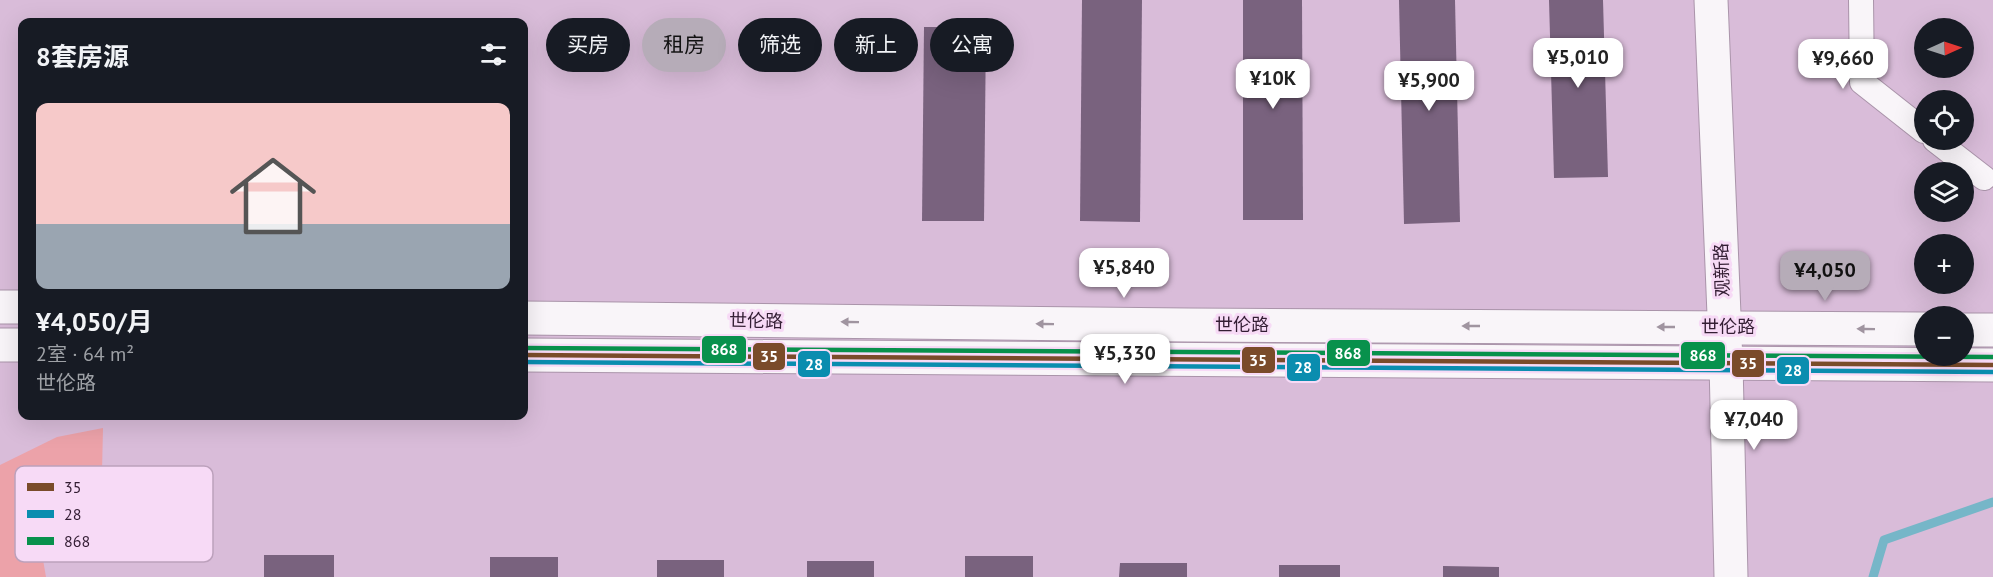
<!DOCTYPE html>
<html lang="zh">
<meta charset="utf-8">
<style>
:root{--surface:#171b24;--page:#20242c;--text:#f1f3f6;--muted:#9ea1a6;--accent:#b6acb8}
body{margin:0;font-family:"PT Sans","Noto Sans SC",sans-serif;background:var(--page);color:var(--text);height:100vh;display:flex;flex-direction:column;font-size:22px;white-space:nowrap}
*{box-sizing:border-box;margin:0}
p{font-size:20px;color:var(--muted)}
.icon{flex:none;width:33px;height:33px;fill:none;stroke:currentColor;stroke-width:2;stroke-linecap:round;stroke-linejoin:round}
.map{position:relative;flex:1;overflow:hidden}
.drawer{position:absolute;left:18px;top:18px;width:510px;height:402px;display:flex;flex-direction:column;background:var(--surface);border-radius:12px;box-shadow:0 6px 24px #0002}
.drawer>*{flex:none}
.banner{position:absolute;left:546px;top:18px;width:570px;height:54px;display:flex;gap:12px}
.needle{width:39px;rotate:87deg}
.fabs{position:absolute;left:1914px;top:18px;display:grid;gap:12px}
.fabs a{display:grid;place-items:center;width:60px;height:60px;border-radius:50%;background:var(--surface);box-shadow:0 6px 24px #0002;font-size:30px}
.price{position:absolute;translate:-50% -51px;padding:0 14px;border-radius:12px;background:#fff;color:#222;font-size:20px;line-height:39px;filter:drop-shadow(0 2px 3px #0008)}
.price::after{content:'';position:absolute;left:50%;top:36px;width:18px;height:14px;margin-left:-9px;background:inherit;clip-path:polygon(0 0,100% 0,50% 100%)}
.price.selected{background:var(--accent);color:#111}
ul{padding:0;list-style:none}
li{display:grid;align-content:center;gap:12px;height:318px;padding:0 18px}
li span{display:grid;place-items:center;height:186px;border-radius:12px;color:#555}
li>.icon{margin-inline-start:auto}
span .icon{width:108px;height:108px;fill:#fffc;stroke-width:1}
li b{font-size:26px}
h2{display:flex;justify-content:space-between;align-items:center;height:72px;padding:0 18px;font-size:26px}
.pill{padding:0 21px;border-radius:27px;background:var(--surface);box-shadow:0 6px 24px #0002;font-size:21px;line-height:54px}
.pill.selected{background:var(--accent);color:#111}
.map>svg:first-child{display:block}
</style>
<div class="map">
<svg width="1993" height="577" viewBox="0 0 1993 577">
<rect width="100%" height="100%" fill="#d9bcd9"/>
<!-- green -->
<path fill="#eca2a9" d="M103,428L102,472L82,484L41,548L46,577H0V465L57,437Z"/>
<g fill="none" stroke-linecap="round" stroke-linejoin="round">
<!-- stream -->
<path stroke="#76b6c8" stroke-width="9" d="M1873,577L1884,540L1993,502"/>
</g>
<!-- building -->
<g fill="#79627e">
<path d="M1082,0H1142L1140,222L1080,221Z"/>
<path d="M1243,0H1302L1303,220H1243Z"/>
<path d="M1399,0H1455L1460,222L1404,224Z"/>
<path d="M1549,0H1603L1608,177L1554,178Z"/>
<path d="M924,27H986L984,221H922Z"/>
<rect x="264" y="555" width="70" height="22"/>
<rect x="965" y="556" width="68" height="21"/>
<rect x="490" y="557" width="68" height="20"/>
<rect x="657" y="560" width="67" height="17"/>
<rect x="807" y="561" width="67" height="16"/>
<path d="M1120,563H1187V577H1119Z"/>
<rect x="1279" y="565" width="61" height="12"/>
<path d="M1443,566L1499,567V577H1443Z"/>
</g>
<g fill="none" stroke-linecap="round" stroke-linejoin="round">
<!-- street casing -->
<g stroke="#aa94aa" stroke-width="26">
<g id="street">
<path d="M1861,0L1862,82L1924,131"/>
<path d="M1935,140L1984,178"/>
</g>
</g>
<!-- secondary casing -->
<g stroke="#aa94aa" stroke-width="35">
<g id="secondary">
<path d="M1711,0L1726,363L1731,577"/>
<path d="M0,307H22"/>
<path d="M524,318L1188,325L1924,329"/>
<path d="M1964,330H1993"/>
<path d="M0,345H22"/>
<path d="M524,355L1993,365"/>
</g>
</g>
<!-- street -->
<use href="#street" stroke="#f9f5f9" stroke-width="24"/>
<!-- secondary -->
<use href="#secondary" stroke="#f9f5f9" stroke-width="33"/>
<!-- bus-1 casing -->
<g stroke="#f7daf6" stroke-width="9">
<path id="bus-1" d="M524,355L1993,365"/>
</g>
<!-- bus-2 casing -->
<g stroke="#f7daf6" stroke-width="9">
<path id="bus-2" d="M524,362L1993,372"/>
</g>
<!-- bus-3 casing -->
<g stroke="#f7daf6" stroke-width="9">
<path id="bus-3" d="M524,348L1993,357"/>
</g>
<!-- bus-1 -->
<use href="#bus-1" stroke="#7a4b2a" stroke-width="4.5"/>
<!-- bus-2 -->
<use href="#bus-2" stroke="#0a8daf" stroke-width="4.5"/>
<!-- bus-3 -->
<use href="#bus-3" stroke="#08914c" stroke-width="4.5"/>
</g>
<!-- one-way arrows -->
<defs><path id="oneway-solid" d="M-6-.8H1V-3.2L6.5 0L1 3.2V.8H-6Z" transform="scale(1.5)"/></defs>
<g fill="#a094a0">
<use href="#oneway-solid" transform="translate(850 322) rotate(-179)"/>
<use href="#oneway-solid" transform="translate(1045 324) rotate(-179)"/>
<use href="#oneway-solid" transform="translate(1471 326) rotate(-180)"/>
<use href="#oneway-solid" transform="translate(1666 327) rotate(-180)"/>
<use href="#oneway-solid" transform="translate(1866 329) rotate(-179)"/>
</g>
<g text-anchor="middle" stroke-width="6" stroke-linejoin="round" paint-order="stroke">
<!-- street labels -->
<g font-size="18" fill="#331d33" stroke="#f7daf6">
<text transform="translate(1722 270) rotate(-92)" y="6">观新路</text>
<text transform="translate(756 321) rotate(1)" y="6">世伦路</text>
<text x="1242" y="331">世伦路</text>
<text x="1728" y="333">世伦路</text>
</g>
</g>
<!-- legend -->
<rect x="15" y="466" width="198" height="96" rx="9" fill="#f7daf6" stroke="#bca1bc" stroke-width="1.5"/>
<rect x="27" y="483" width="27" height="8" fill="#7a4b2a"/>
<rect x="27" y="510" width="27" height="8" fill="#0a8daf"/>
<rect x="27" y="537" width="27" height="8" fill="#08914c"/>
<g font-size="16" fill="#331d33">
<text x="64" y="493">35</text>
<text x="64" y="520">28</text>
<text x="64" y="547">868</text>
</g>
<g stroke="#f7daf6" stroke-width="2">
<rect x="701" y="335" width="46" height="29" rx="6" fill="#08914c"/>
<rect x="1326" y="339" width="45" height="28" rx="6" fill="#08914c"/>
<rect x="1680" y="341" width="46" height="29" rx="6" fill="#08914c"/>
<rect x="752" y="342" width="34" height="29" rx="6" fill="#7a4b2a"/>
<rect x="1241" y="346" width="35" height="28" rx="6" fill="#7a4b2a"/>
<rect x="1731" y="349" width="34" height="29" rx="6" fill="#7a4b2a"/>
<rect x="797" y="350" width="34" height="28" rx="6" fill="#0a8daf"/>
<rect x="1286" y="353" width="35" height="29" rx="6" fill="#0a8daf"/>
<rect x="1776" y="356" width="34" height="29" rx="6" fill="#0a8daf"/>
</g>
<g font-size="16" text-anchor="middle" font-weight="bold" fill="#fff">
<text x="724" y="355">868</text>
<text x="1348" y="359">868</text>
<text x="1703" y="361">868</text>
<text x="769" y="362">35</text>
<text x="1258" y="366">35</text>
<text x="1748" y="369">35</text>
<text x="814" y="370">28</text>
<text x="1303" y="373">28</text>
<text x="1793" y="376">28</text>
</g>
</svg>
<div class="fabs">
<a><svg class="needle" viewBox="-14 -14 28 28"><path d="M0-13l5 13h-10z" fill="#e53935"/><path d="M0 13l5-13h-10z" fill="#9ea1a6"/></svg></a>
<a><svg class="icon" aria-label="locate" viewBox="0 0 24 24"><circle cx="12" cy="12" r="6"/><path d="M12 2v4M12 18v4M2 12h4M18 12h4"/></svg></a>
<a><svg class="icon" aria-label="layers" viewBox="0 0 24 24"><path d="M12 4l9 5-9 5-9-5zM3 14l9 5 9-5"/></svg></a>
<a>+</a>
<a>−</a>
</div>
<b class="price" style="left:1578px;top:89px">¥5,010</b>
<b class="price" style="left:1843px;top:90px">¥9,660</b>
<b class="price" style="left:1273px;top:110px">¥10K</b>
<b class="price" style="left:1429px;top:112px">¥5,900</b>
<b class="price" style="left:1124px;top:299px">¥5,840</b>
<b class="price selected" style="left:1825px;top:302px">¥4,050</b>
<b class="price" style="left:1125px;top:385px">¥5,330</b>
<b class="price" style="left:1754px;top:451px">¥7,040</b>
<div class="banner">
<a class="pill">买房</a>
<a class="pill selected">租房</a>
<a class="pill">筛选</a>
<a class="pill">新上</a>
<a class="pill">公寓</a>
</div>
<section class="drawer">
<h2>8套房源<svg class="icon" aria-label="filters" viewBox="0 0 24 24"><path d="M4 7h16M4 17h16"/><circle cx="9" cy="7" r="2"/><circle cx="15" cy="17" r="2"/></svg></h2>
<ul>
<li><span style="background:linear-gradient(#f6c9c9 65%,#9aa5b1 0)"><svg class="icon" aria-label="home" viewBox="0 0 24 24"><path d="M3 11l9-7 9 7M6 9v11h12V9"/></svg></span><div><b>¥4,050/月</b><p>2室 · 64 m²</p><p>世伦路</p></div></li>
</ul>
</section>
</div>
